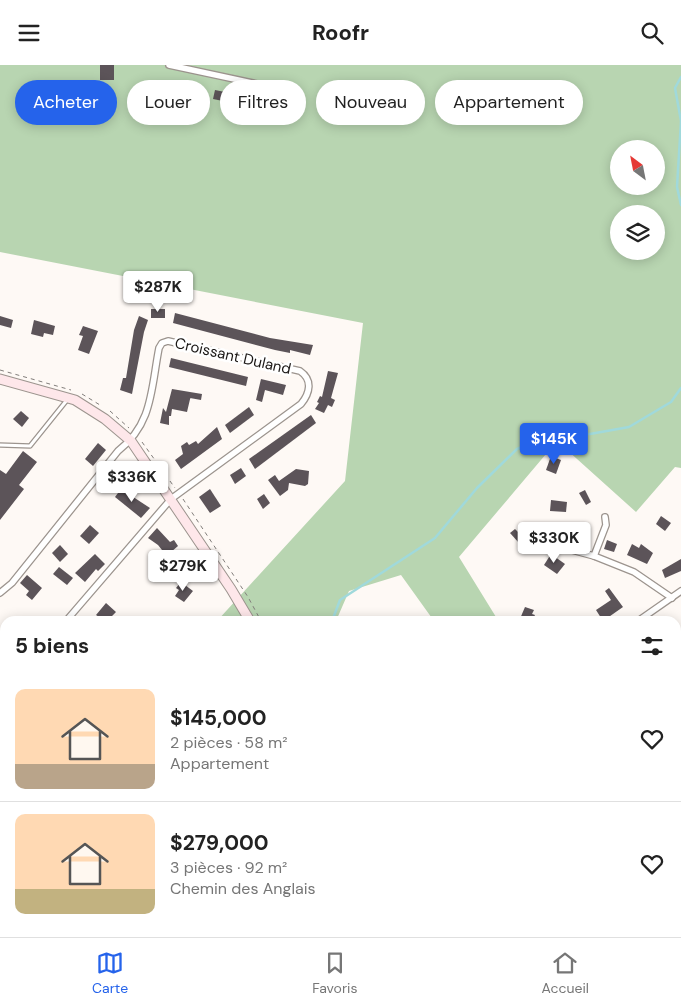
<!DOCTYPE html>
<html lang="fr">
<meta charset="utf-8">
<style>
:root{--surface:#fff;--page:#f6f6f6;--text:#222;--muted:#767676;--line:#e0e0e0;--accent:#2563eb}
body{margin:0;font-family:"DM Sans",sans-serif;background:var(--page);color:var(--text);height:100vh;display:flex;flex-direction:column;font-size:19px;white-space:nowrap}
*{box-sizing:border-box;margin:0}
p{font-size:16px;color:var(--muted)}
.icon{flex:none;width:28px;height:28px;fill:none;stroke:currentColor;stroke-width:2;stroke-linecap:round;stroke-linejoin:round}
.map{position:relative;flex:1;overflow:hidden}
.details{position:absolute;left:0px;top:551px;width:681px;height:321px;display:flex;flex-direction:column;background:var(--surface);border-radius:15px 15px 0 0;box-shadow:0 2px 12px #0003}
.details>*{flex:none}
.hud{position:absolute;left:15px;top:15px;width:651px;height:45px;display:flex;gap:10px}
.needle{width:32px;rotate:328deg}
.tools{position:absolute;left:610px;top:75px;display:grid;gap:10px}
.tools a{display:grid;place-items:center;width:55px;height:55px;border-radius:50%;background:var(--surface);box-shadow:0 2px 12px #0003;font-size:25px}
.price{position:absolute;translate:-50% -42px;padding:0 11px;border-radius:5px;background:#fff;color:#222;font-size:16px;line-height:32px;filter:drop-shadow(0 1px 2px #0008)}
.price::after{content:'';position:absolute;left:50%;top:30px;width:15px;height:11px;margin-left:-8px;background:inherit;clip-path:polygon(0 0,100% 0,50% 100%)}
.price.active{background:var(--accent);color:#fff}
ul{padding:0;list-style:none}
li{display:flex;align-items:center;gap:15px;height:125px;padding:0 15px}
li+li{border-top:1px solid var(--line)}
li span{display:grid;place-items:center;flex:none;width:140px;height:100px;border-radius:10px;color:#555}
li>.icon{margin-inline-start:auto}
span .icon{width:60px;height:60px;fill:#fffc;stroke-width:1}
li b{font-size:21px}
h2{display:flex;justify-content:space-between;align-items:center;height:60px;padding:0 15px;font-size:21px}
.tag{padding:0 18px;border-radius:22px;background:var(--surface);box-shadow:0 2px 12px #0003;font-size:18px;line-height:45px}
.tag.active{background:var(--accent);color:#fff}
header{display:flex;justify-content:space-between;align-items:center;height:65px;padding:0 15px;background:var(--surface);font-size:22px;font-weight:700}
.tab-bar{display:flex;justify-content:space-around;align-items:center;height:70px;border-top:1px solid var(--line);background:var(--surface);font-size:14px;color:var(--muted)}
.tab-bar a{display:grid;justify-items:center;gap:2px}
.tab-bar .active{color:var(--accent)}
.map>svg:first-child{display:block}
</style>
<header><svg class="icon" aria-label="menu" viewBox="0 0 24 24"><path d="M4 6h16M4 12h16M4 18h16"/></svg>Roofr<svg class="icon" aria-label="search" viewBox="0 0 24 24"><circle cx="10" cy="10" r="6"/><path d="M15 15l6 6"/></svg></header>
<div class="map">
<svg width="681" height="872" viewBox="0 0 681 872">
<rect width="100%" height="100%" fill="#fef9f5"/>
<!-- forest -->
<g fill="#b8d5b1" fill-rule="evenodd">
<path d="M0,0H681V403L675,402L636,447L557,376L459,492L496,552L490,556H434L401,510L349,526L336,556H217L345,416L363,258L0,187ZM619,84H656V121H619ZM619,149H656V186H619Z"/>
<path d="M0,605L5,608V751L0,749Z"/>
<path d="M681,613V825L676,824V617Z"/>
<rect x="178" y="868" width="116" height="4"/>
<path d="M373,868H525L524,872H371Z"/>
</g>
<g fill="none" stroke-linecap="round" stroke-linejoin="round">
<!-- stream -->
<g stroke="#a0d9db" stroke-width="2.5">
<path d="M681,12L675,23L681,56L677,122L681,140"/>
<path d="M332,556L340,535L435,473L477,423L517,384L553,368L590,369L629,362L671,337L681,323"/>
<path d="M676,766L681,765"/>
<path d="M217,872V868"/>
<path d="M511,872L514,868"/>
</g>
</g>
<!-- building -->
<g fill="#5c5459">
<rect x="100" y="0" width="14" height="15"/>
<path d="M183,18H193L191,38L177,36L178,24L182,25Z"/>
<path d="M215,25L230,28V32L237,34L234,47L222,44L223,36L213,34Z"/>
<rect x="151" y="244" width="14" height="9"/>
<path d="M175,248L270,273L313,280L310,290L290,285V288L275,285L173,258Z"/>
<path d="M0,251L13,255L11,263L0,260Z"/>
<path d="M139,251L148,255L144,267L132,329L120,325L123,313H126L134,265Z"/>
<path d="M34,255L55,261L53,270L44,268L43,272L31,269Z"/>
<path d="M83,261L98,266L89,289L78,285L83,271L79,270Z"/>
<path d="M171,293L248,312L246,321L169,302Z"/>
<path d="M328,306L338,308L331,333L335,335L332,342L328,340L324,348L315,344L319,338L317,337L320,331L322,332Z"/>
<path d="M261,314L286,320L283,330L265,325L262,337L256,335Z"/>
<path d="M172,324L202,329L201,335L190,333L191,330L187,347L172,344L171,351H169V360L160,358L163,343L166,347Z"/>
<path d="M249,342L254,350L230,368L225,360Z"/>
<path d="M21,346L29,353L22,362L13,354Z"/>
<path d="M311,350L316,358L255,404L249,394Z"/>
<path d="M217,362L222,374L181,404L175,395L183,389L181,381L187,377L189,380L196,376L198,379Z"/>
<path d="M98,378L106,385L93,401L85,394Z"/>
<path d="M23,386L37,397L19,420L24,424L0,455V405L6,409Z"/>
<path d="M551,391L561,395L556,409L546,405Z"/>
<path d="M241,403L246,411L235,419L230,410Z"/>
<path d="M296,404L309,406L308,419L305,421L289,418L288,425L280,431L268,415L275,410L279,416Z"/>
<path d="M111,407L118,412L104,427L100,424Z"/>
<path d="M121,424L150,443L141,453L115,432Z"/>
<path d="M210,424L221,441L210,448L199,432Z"/>
<path d="M585,425L591,437L586,440L579,428Z"/>
<path d="M264,429L270,438L263,444L257,434Z"/>
<path d="M551,435L567,437L566,447L550,446Z"/>
<path d="M661,451L671,458L665,466L656,459Z"/>
<path d="M90,460L99,468L89,479L80,471Z"/>
<path d="M580,461L588,463L587,474L578,473Z"/>
<path d="M157,463L170,477L174,475L178,481L171,487L175,491L170,495L158,480L148,473Z"/>
<path d="M515,464L524,473L519,478L510,468Z"/>
<path d="M607,475L617,479L614,487L604,484Z"/>
<path d="M632,479L639,483L641,479L653,488L647,499L627,490Z"/>
<path d="M60,480L68,489L60,497L52,488Z"/>
<path d="M95,489L105,499L98,506L96,504L85,517L75,508Z"/>
<path d="M551,489L565,499L557,509L544,500Z"/>
<path d="M681,494V506L665,513L662,505Z"/>
<path d="M59,502L73,513L67,520L53,509Z"/>
<path d="M27,510L42,523L32,535L26,530L29,526L20,518Z"/>
<path d="M181,517L193,526L184,537L175,531L179,525L176,523Z"/>
<path d="M609,523L623,542L603,556L596,545L611,535L605,526Z"/>
<path d="M106,538L116,547L107,556H95L99,552L96,550Z"/>
<path d="M525,542L534,545L532,549L535,550L532,556H519Z"/>
</g>
<g fill="none" stroke-linecap="round" stroke-linejoin="round">
<!-- lane casing -->
<g stroke="#9c948e" stroke-width="5.5">
<path id="lane" d="M0,380L30,381L67,335"/>
</g>
<!-- street casing -->
<g stroke="#9c948e" stroke-width="8">
<g id="street">
<path d="M169,0L262,20"/>
<path d="M546,478L594,491L634,507L672,533"/>
<path d="M594,491L606,460L605,452"/>
<path d="M0,528L12,518L118,386C153,359 151,324 159,283L162,278L168,276L300,306C313,315 310,328 301,339L171,434L66,556"/>
<path d="M638,556L681,526"/>
<path d="M645,868L663,872"/>
<path d="M112,872L113,868"/>
<path d="M579,872L580,868"/>
</g>
</g>
<!-- secondary casing -->
<g stroke="#9c948e" stroke-width="11">
<g id="secondary">
<path d="M0,314L75,335L105,354L131,376L231,524L250,556"/>
<path d="M298,872V868"/>
</g>
</g>
<!-- path -->
<g stroke="#827e7b" stroke-width="1" stroke-dasharray="4 4" stroke-linecap="butt">
<path d="M0,305L71,325"/>
<path d="M82,329L100,340"/>
<path d="M110,346L129,363"/>
<path d="M142,377L175,423"/>
<path d="M183,434L248,532L261,556"/>
</g>
<!-- lane -->
<use href="#lane" stroke="#fff" stroke-width="3"/>
<!-- street -->
<use href="#street" stroke="#fff" stroke-width="5.5"/>
<!-- secondary -->
<use href="#secondary" stroke="#fee7ea" stroke-width="9"/>
</g>
<g text-anchor="middle" stroke-width="5" stroke-linejoin="round" paint-order="stroke">
<!-- street labels -->
<g font-size="15" fill="#1a1715" stroke="#fff">
<text transform="translate(233 291) rotate(13)" y="5">Croissant Duland</text>
</g>
</g>
</svg>
<div class="tools">
<a><svg class="needle" viewBox="-14 -14 28 28"><path d="M0-13l5 13h-10z" fill="#e53935"/><path d="M0 13l5-13h-10z" fill="#767676"/></svg></a>
<a><svg class="icon" aria-label="layers" viewBox="0 0 24 24"><path d="M12 4l9 5-9 5-9-5zM3 14l9 5 9-5"/></svg></a>
</div>
<b class="price" style="left:158px;top:248px">$287K</b>
<b class="price active" style="left:554px;top:400px">$145K</b>
<b class="price" style="left:132px;top:438px">$336K</b>
<b class="price" style="left:554px;top:499px">$330K</b>
<b class="price" style="left:183px;top:527px">$279K</b>
<div class="hud">
<a class="tag active">Acheter</a>
<a class="tag">Louer</a>
<a class="tag">Filtres</a>
<a class="tag">Nouveau</a>
<a class="tag">Appartement</a>
</div>
<section class="details">
<h2>5 biens<svg class="icon" aria-label="filters" viewBox="0 0 24 24"><path d="M4 7h16M4 17h16"/><circle cx="9" cy="7" r="2"/><circle cx="15" cy="17" r="2"/></svg></h2>
<ul>
<li><span style="background:linear-gradient(#ffd9b3 75%,#b9a48a 0)"><svg class="icon" aria-label="home" viewBox="0 0 24 24"><path d="M3 11l9-7 9 7M6 9v11h12V9"/></svg></span><div><b>$145,000</b><p>2 pièces · 58 m²</p><p>Appartement</p></div><svg class="icon" aria-label="heart" viewBox="0 0 24 24"><path d="M12 20l-8-8c-3-5 5-10 8-4 3-6 11-1 8 4z"/></svg></li>
<li><span style="background:linear-gradient(#ffd9b3 75%,#c2b280 0)"><svg class="icon" aria-label="home" viewBox="0 0 24 24"><path d="M3 11l9-7 9 7M6 9v11h12V9"/></svg></span><div><b>$279,000</b><p>3 pièces · 92 m²</p><p>Chemin des Anglais</p></div><svg class="icon" aria-label="heart" viewBox="0 0 24 24"><path d="M12 20l-8-8c-3-5 5-10 8-4 3-6 11-1 8 4z"/></svg></li>
</ul>
</section>
</div>
<nav class="tab-bar">
<a class="active"><svg class="icon" aria-label="map" viewBox="0 0 24 24"><path d="M3 6l6-2 6 2 6-2v14l-6 2-6-2-6 2zM9 4v14M15 6v14"/></svg>Carte</a>
<a><svg class="icon" aria-label="saved" viewBox="0 0 24 24"><path d="M7 4h10v16l-5-4-5 4z"/></svg>Favoris</a>
<a><svg class="icon" aria-label="home" viewBox="0 0 24 24"><path d="M3 11l9-7 9 7M6 9v11h12V9"/></svg>Accueil</a>
</nav>
